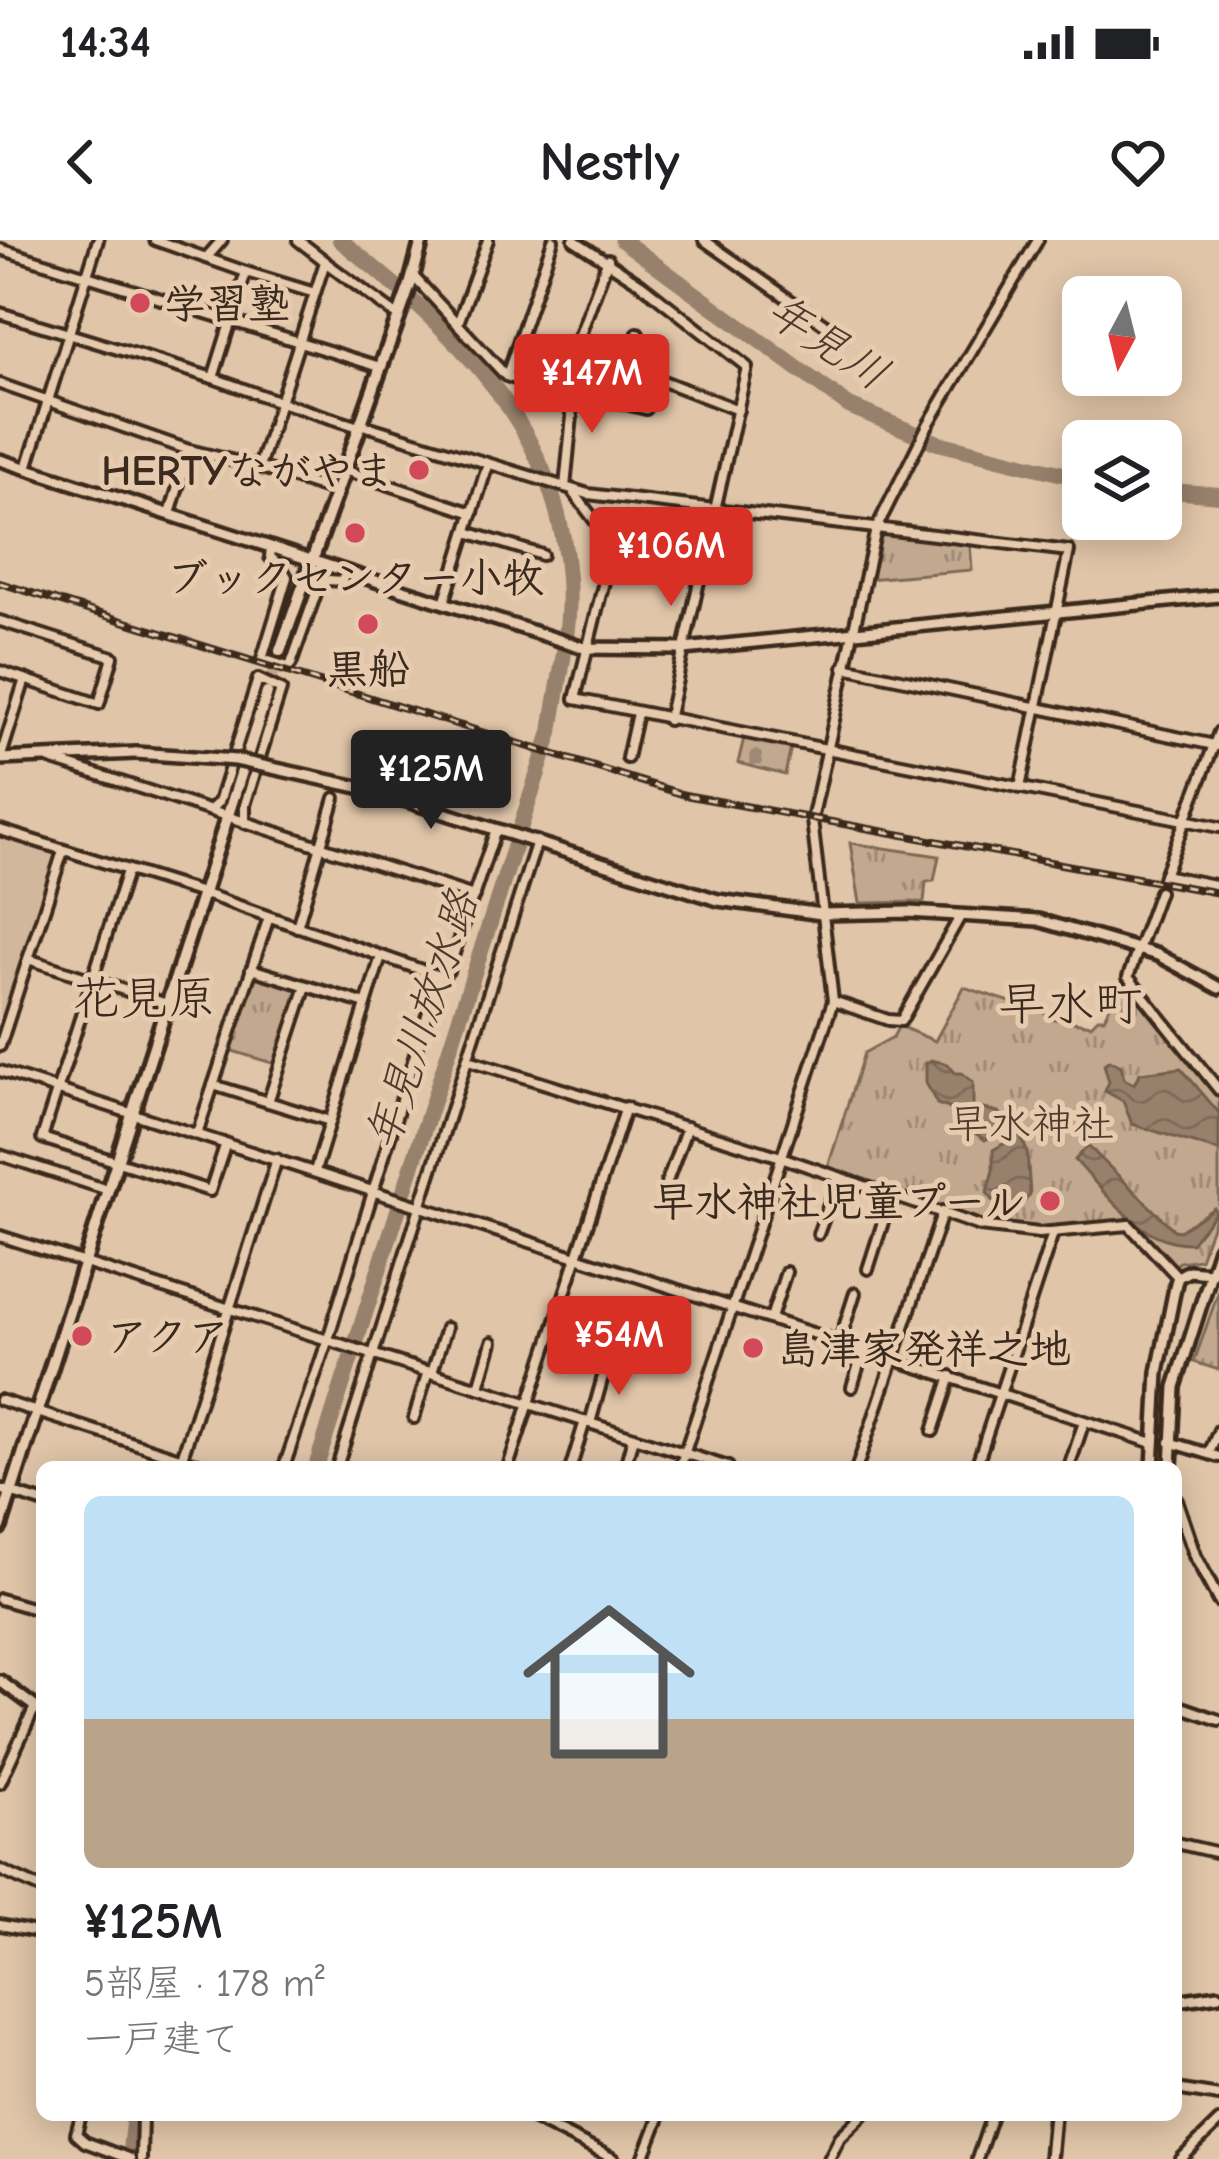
<!DOCTYPE html>
<html lang="ja">
<meta charset="utf-8">
<style>
:root{--surface:#fff;--page:#f6f6f6;--text:#202124;--muted:#757577;--accent:#d93025}
body{margin:0;font-family:"Comic Neue","Klee One",sans-serif;background:var(--page);color:var(--text);height:100vh;display:flex;flex-direction:column;font-size:45px;white-space:nowrap}
*{box-sizing:border-box;margin:0}
p{font-size:39px;color:var(--muted)}
.icon{flex:none;width:66px;height:66px;fill:none;stroke:currentColor;stroke-width:2;stroke-linecap:round;stroke-linejoin:round}
.map{position:relative;flex:1;overflow:hidden}
.details{position:absolute;left:36px;top:1221px;width:1146px;height:660px;display:flex;flex-direction:column;background:var(--surface);border-radius:18px;box-shadow:0 6px 30px #0003}
.details>*{flex:none}
.needle{width:78px;rotate:187deg}
.buttons{position:absolute;left:1062px;top:36px;display:grid;gap:24px}
.buttons a{display:grid;place-items:center;width:120px;height:120px;border-radius:18px;background:var(--surface);box-shadow:0 6px 30px #0003;font-size:60px}
.price{position:absolute;translate:-50% -102px;padding:0 27px;border-radius:12px;background:var(--accent);color:#fff;font-size:39px;line-height:78px;filter:drop-shadow(0 3px 6px #0008)}
.price::after{content:'';position:absolute;left:50%;top:72px;width:36px;height:27px;margin-left:-18px;background:inherit;clip-path:polygon(0 0,100% 0,50% 100%)}
.price.active{background:#222;color:#fff}
ul{padding:0;list-style:none}
li{display:grid;align-content:center;gap:24px;height:636px;padding:0 48px}
li span{display:grid;place-items:center;height:372px;border-radius:18px;color:#555}
li>.icon{margin-inline-start:auto}
span .icon{width:216px;height:216px;fill:#fffc;stroke-width:1}
li b{font-size:51px}
.status{display:flex;justify-content:space-between;align-items:center;height:84px;padding:0 60px;background:var(--surface);direction:ltr}
.status svg{height:33px;fill:currentColor}
header{display:flex;justify-content:space-between;align-items:center;height:156px;padding:0 48px;background:var(--surface);font-size:54px;font-weight:700}
.map>svg:first-child{display:block}
</style>
<div class="status"><b>14:34</b><svg viewBox="0 0 49 12"><path d="M0 12V9h3v3zM5 12V6h3v6zM10 12V3h3v9zM15 12V0h3v12zM26 1h20v11H26zM47 4h2v5h-2z"/></svg></div>
<header><svg class="icon" aria-label="back" viewBox="0 0 24 24"><path d="M15 5l-7 7 7 7"/></svg>Nestly<svg class="icon" aria-label="heart" viewBox="0 0 24 24"><path d="M12 20l-8-8c-3-5 5-10 8-4 3-6 11-1 8 4z"/></svg></header>
<div class="map">
<svg width="1219" height="1919" viewBox="0 0 1219 1919">
<defs>
<pattern id="grass-tufts" width="24" height="20" patternUnits="userSpaceOnUse" patternTransform="scale(3)"><rect width="24" height="20" fill="#c2a88f"/><path d="M3 7l-1-3M5 7V3M7 7l1-3M15 17l-1-3M17 17v-4M19 17l1-3" fill="none" stroke="#9f8974"/></pattern>
<pattern id="cemetery-stones" width="16" height="16" patternUnits="userSpaceOnUse" patternTransform="scale(3)"><rect width="16" height="16" fill="#c2a88f"/><path d="M2 7V4a2 2 0 0 1 4 0v3zM10 15v-3a2 2 0 0 1 4 0v3z" fill="#9f8974"/></pattern>
<pattern id="water-waves" width="16" height="10" patternUnits="userSpaceOnUse" patternTransform="scale(3)"><rect width="16" height="10" fill="#98816c"/><path d="M0 5q4-4 8 0t8 0" fill="none" stroke="#7d6a58"/></pattern>
</defs>
<rect width="100%" height="100%" fill="#e0c5a8"/>
<filter id="ink" filterUnits="userSpaceOnUse"><feTurbulence type="fractalNoise" baseFrequency=".00833" numOctaves="2"/><feDisplacementMap in="SourceGraphic" scale="24" xChannelSelector="R" yChannelSelector="G"/><feConvolveMatrix kernelMatrix="1 2 1 2 8 2 1 2 1" color-interpolation-filters="sRGB"/></filter>
<g filter="url(#ink)">
<!-- built -->
<path fill="#d1b79b" d="M0,597L53,615L0,784Z"/>
<!-- grass -->
<g fill="url(#grass-tufts)" stroke="#7e6956" stroke-width="3">
<path d="M882,293L970,303L972,330L867,339Z"/>
<path d="M850,603L939,616L934,641L926,642L924,662L860,663Z"/>
<path d="M250,732L299,748L275,824L226,809Z"/>
<path d="M1122,742L1132,748L1219,856V967L1200,1019L1180,1022L1173,1027L1134,986C1101,988 1065,993 1032,990C961,983 894,952 827,930L864,813L893,797L899,786L935,801L964,747L1045,773L1049,778L1091,785L1098,778H1104Z"/>
<path d="M1219,1050V1130L1194,1122Z"/>
</g>
<!-- cemetery -->
<path fill="url(#cemetery-stones)" stroke="#7e6956" stroke-width="3" d="M744,498L791,507L785,535L738,523Z"/>
<!-- water -->
<g fill="url(#water-waves)" stroke="#735e4d" stroke-width="3">
<path d="M931,820L948,824L955,833H962L973,842V867L998,872L1012,883L985,900L956,880L949,868L937,864L926,843V823Z"/>
<path d="M1109,820L1121,826L1124,839L1134,844L1140,833L1181,828L1219,873V911L1132,884L1123,861L1105,851L1109,842L1104,824Z"/>
<path d="M1020,894L1027,911L1030,955L1021,965L996,964L987,953L993,930V910Z"/>
<path d="M1088,906L1174,990L1180,991L1214,968L1216,972L1191,1003C1140,1004 1106,953 1075,920Z"/>
</g>
<g fill="none" stroke-linecap="round" stroke-linejoin="round">
<!-- river -->
<g stroke="#98816c" stroke-width="16">
<path d="M622,0L849,166L938,203L1083,239"/>
<path d="M1161,250L1219,255"/>
<path d="M316,1227L551,492C558,442 572,388 568,338C558,183 453,91 340,0"/>
<path d="M129,1919L134,1875"/>
</g>
<!-- secondary-tunnel -->
<path stroke="#bfa68c" stroke-width="10" stroke-dasharray="10 5" stroke-linecap="butt" d="M267,453L280,411"/>
<!-- minor casing -->
<g stroke="#3b2a1e" stroke-width="16">
<g id="minor">
<path d="M155,0L246,32L213,138L280,162L259,227L189,210L170,274"/>
<path d="M298,0L325,21"/>
<path d="M574,0L641,44L747,127L668,480"/>
<path d="M704,0L843,97"/>
<path d="M0,9L380,127"/>
<path d="M207,17L222,0"/>
<path d="M246,32L315,53"/>
<path d="M413,36L506,136L565,156"/>
<path d="M0,73L213,138"/>
<path d="M458,83L488,0"/>
<path d="M575,107L738,170"/>
<path d="M626,127L638,93"/>
<path d="M507,135L553,0"/>
<path d="M0,144L189,210"/>
<path d="M565,149L646,169"/>
<path d="M360,184L588,254L1069,311L1020,548"/>
<path d="M359,187L280,162L325,22L398,76"/>
<path d="M259,227L336,252"/>
<path d="M27,228L98,0"/>
<path d="M344,230L473,273"/>
<path d="M565,247L572,176L565,156L567,130L608,19"/>
<path d="M574,253L613,305L575,459L1219,587"/>
<path d="M467,292L542,315"/>
<path d="M271,308L270,317L280,325L287,337L262,419L288,427L291,424L319,345L329,340L342,341L346,332"/>
<path d="M444,363L488,224"/>
<path d="M0,381L113,417L99,464L0,431"/>
<path d="M844,427L1219,506"/>
<path d="M627,518L637,473"/>
<path d="M0,519L25,439"/>
<path d="M50,519L474,656"/>
<path d="M210,570L219,562L258,439L281,450L245,565V583"/>
<path d="M0,590L202,653L439,736L328,1099L284,1227"/>
<path d="M127,631L42,898L210,951L226,903"/>
<path d="M1164,635L1219,646"/>
<path d="M1163,638L1219,492"/>
<path d="M1159,652L1128,737L1219,850"/>
<path d="M297,687L335,558"/>
<path d="M28,719L167,764"/>
<path d="M251,729L366,764"/>
<path d="M448,731L496,589"/>
<path d="M833,761L888,780L901,781L961,675"/>
<path d="M0,806L63,611"/>
<path d="M469,820L781,917L980,986L1039,993L1129,985L1178,1037"/>
<path d="M0,831L1153,1203"/>
<path d="M213,845L330,881"/>
<path d="M268,862L306,746"/>
<path d="M197,894L269,677"/>
<path d="M0,915L108,950"/>
<path d="M315,931L381,716"/>
<path d="M666,944L687,887"/>
<path d="M818,994L839,937"/>
<path d="M0,996L728,1227"/>
<path d="M868,1029L892,954"/>
<path d="M771,1078L786,1032"/>
<path d="M840,1100L855,1053"/>
<path d="M432,1132L446,1088"/>
<path d="M479,1147L492,1102"/>
<path d="M852,1147L864,1108"/>
<path d="M0,1160L208,1227"/>
<path d="M414,1178L428,1131"/>
<path d="M590,1183L607,1122"/>
<path d="M933,1191L951,1136"/>
<path d="M1170,1202L1219,1217"/>
<path d="M1209,1213L1219,1190"/>
<path d="M179,1227L277,919"/>
<path d="M337,1227L537,601"/>
<path d="M508,1227L626,867"/>
<path d="M571,1227L585,1181"/>
<path d="M625,1227L633,1197"/>
<path d="M680,1227L833,761L812,580L876,289L928,185L1038,0"/>
<path d="M857,1227L943,971"/>
<path d="M976,1227L1053,993"/>
<path d="M1069,1227L1084,1182"/>
<path d="M0,1249L42,1262"/>
<path d="M0,1359L42,1371"/>
<path d="M1176,1465L1219,1480"/>
<path d="M0,1543L35,1467"/>
<path d="M1176,1603L1219,1613"/>
<path d="M0,1630L42,1649"/>
<path d="M0,1685L42,1693"/>
<path d="M1176,1849L1219,1856"/>
<path d="M81,1875L76,1894L85,1902L130,1919"/>
<path d="M526,1875L614,1919"/>
<path d="M141,1919L142,1875"/>
<path d="M643,1919L660,1875"/>
<path d="M829,1919L840,1897L863,1875"/>
<path d="M977,1919L992,1875"/>
<path d="M1181,1919L1219,1882"/>
</g>
</g>
<!-- tertiary casing -->
<g stroke="#3b2a1e" stroke-width="18">
<g id="tertiary">
<path d="M0,220L584,408L684,409L1219,356"/>
<path d="M0,519L136,513"/>
<path d="M372,550L718,660L822,674L909,672L1038,680L1158,715L1219,748"/>
<path d="M1153,1227L1158,1132L1176,1043L1178,1037L1189,1031L1210,1033"/>
<path d="M1171,1227L1175,1147L1219,1008"/>
<path d="M1176,1260L1195,1316L1219,1361"/>
<path d="M0,1441L42,1472"/>
<path d="M1176,1761L1219,1755"/>
<path d="M1050,1919L1054,1875"/>
</g>
</g>
<!-- secondary casing -->
<g stroke="#3b2a1e" stroke-width="20">
<g id="secondary">
<path d="M280,411L411,42L422,0"/>
<path d="M0,1287L267,453"/>
</g>
</g>
<!-- minor -->
<use href="#minor" stroke="#e7cbae" stroke-width="8"/>
<!-- tertiary -->
<use href="#tertiary" stroke="#e7cbae" stroke-width="9"/>
<!-- secondary -->
<use href="#secondary" stroke="#e7cbae" stroke-width="10"/>
<!-- rail casing -->
<g stroke="#3b2a1e" stroke-width="8">
<path id="rail" d="M0,343L685,555L1219,653"/>
</g>
<!-- rail -->
<use href="#rail" stroke="#e7cbae" stroke-width="3" stroke-dasharray="9" stroke-linecap="butt"/>
<!-- tertiary-bridge casing -->
<g stroke="#3b2a1e" stroke-width="18" stroke-linecap="butt">
<path id="tertiary-bridge" d="M136,513L236,520L372,550"/>
</g>
<!-- tertiary-bridge -->
<use href="#tertiary-bridge" stroke="#e7cbae" stroke-width="9"/>
</g>
</g>
<!-- markers -->
<g fill="#d1495b" stroke="#e7cbae" stroke-width="4.5">
<circle cx="140" cy="63" r="12"/>
<circle cx="419" cy="230" r="12"/>
<circle cx="355" cy="293" r="12"/>
<circle cx="368" cy="384" r="12"/>
<circle cx="1050" cy="961" r="12"/>
<circle cx="82" cy="1096" r="12"/>
<circle cx="753" cy="1108" r="12"/>
</g>
<g text-anchor="middle" stroke-width="10" stroke-linejoin="round" paint-order="stroke">
<!-- poi labels -->
<g font-size="42" font-weight="bold" fill="#3b2a1e" stroke="#e7cbae" text-anchor="start">
<text x="164" y="78">学習塾</text>
<text x="395" y="245" text-anchor="end">HERTYながやま</text>
<text x="355" y="352" text-anchor="middle">ブックセンター小牧</text>
<text x="368" y="443" text-anchor="middle">黒船</text>
<text x="1026" y="976" text-anchor="end">早水神社児童プール</text>
<text x="106" y="1111">アクア</text>
<text x="777" y="1123">島津家発祥之地</text>
</g>
<!-- park labels -->
<g font-size="42" fill="#4f3d2f" stroke="#e7cbae">
<text x="1031" y="898">早水神社</text>
</g>
<!-- water labels -->
<g font-size="45" font-style="italic" fill="#4e3b2e" stroke="#e7cbae">
<text transform="translate(828 101) rotate(33)" y="16">年見川</text>
<text transform="translate(421 780) rotate(-72)" y="16">年見川放水路</text>
</g>
<!-- quarter labels -->
<g font-size="48" fill="#3b2a1e" stroke="#e7cbae">
<text x="144" y="774">花見原</text>
<text x="1070" y="780">早水町</text>
</g>
</g>
</svg>
<div class="buttons">
<a><svg class="needle" viewBox="-14 -14 28 28"><path d="M0-13l5 13h-10z" fill="#e53935"/><path d="M0 13l5-13h-10z" fill="#757577"/></svg></a>
<a><svg class="icon" aria-label="layers" viewBox="0 0 24 24"><path d="M12 4l9 5-9 5-9-5zM3 14l9 5 9-5"/></svg></a>
</div>
<b class="price" style="left:592px;top:196px">¥147M</b>
<b class="price" style="left:671px;top:369px">¥106M</b>
<b class="price active" style="left:431px;top:592px">¥125M</b>
<b class="price" style="left:619px;top:1158px">¥54M</b>
<section class="details">
<ul>
<li><span style="background:linear-gradient(#bfe0f5 60%,#b9a48a 0)"><svg class="icon" aria-label="home" viewBox="0 0 24 24"><path d="M3 11l9-7 9 7M6 9v11h12V9"/></svg></span><div><b>¥125M</b><p>5部屋 · 178 m²</p><p>一戸建て</p></div></li>
</ul>
</section>
</div>
